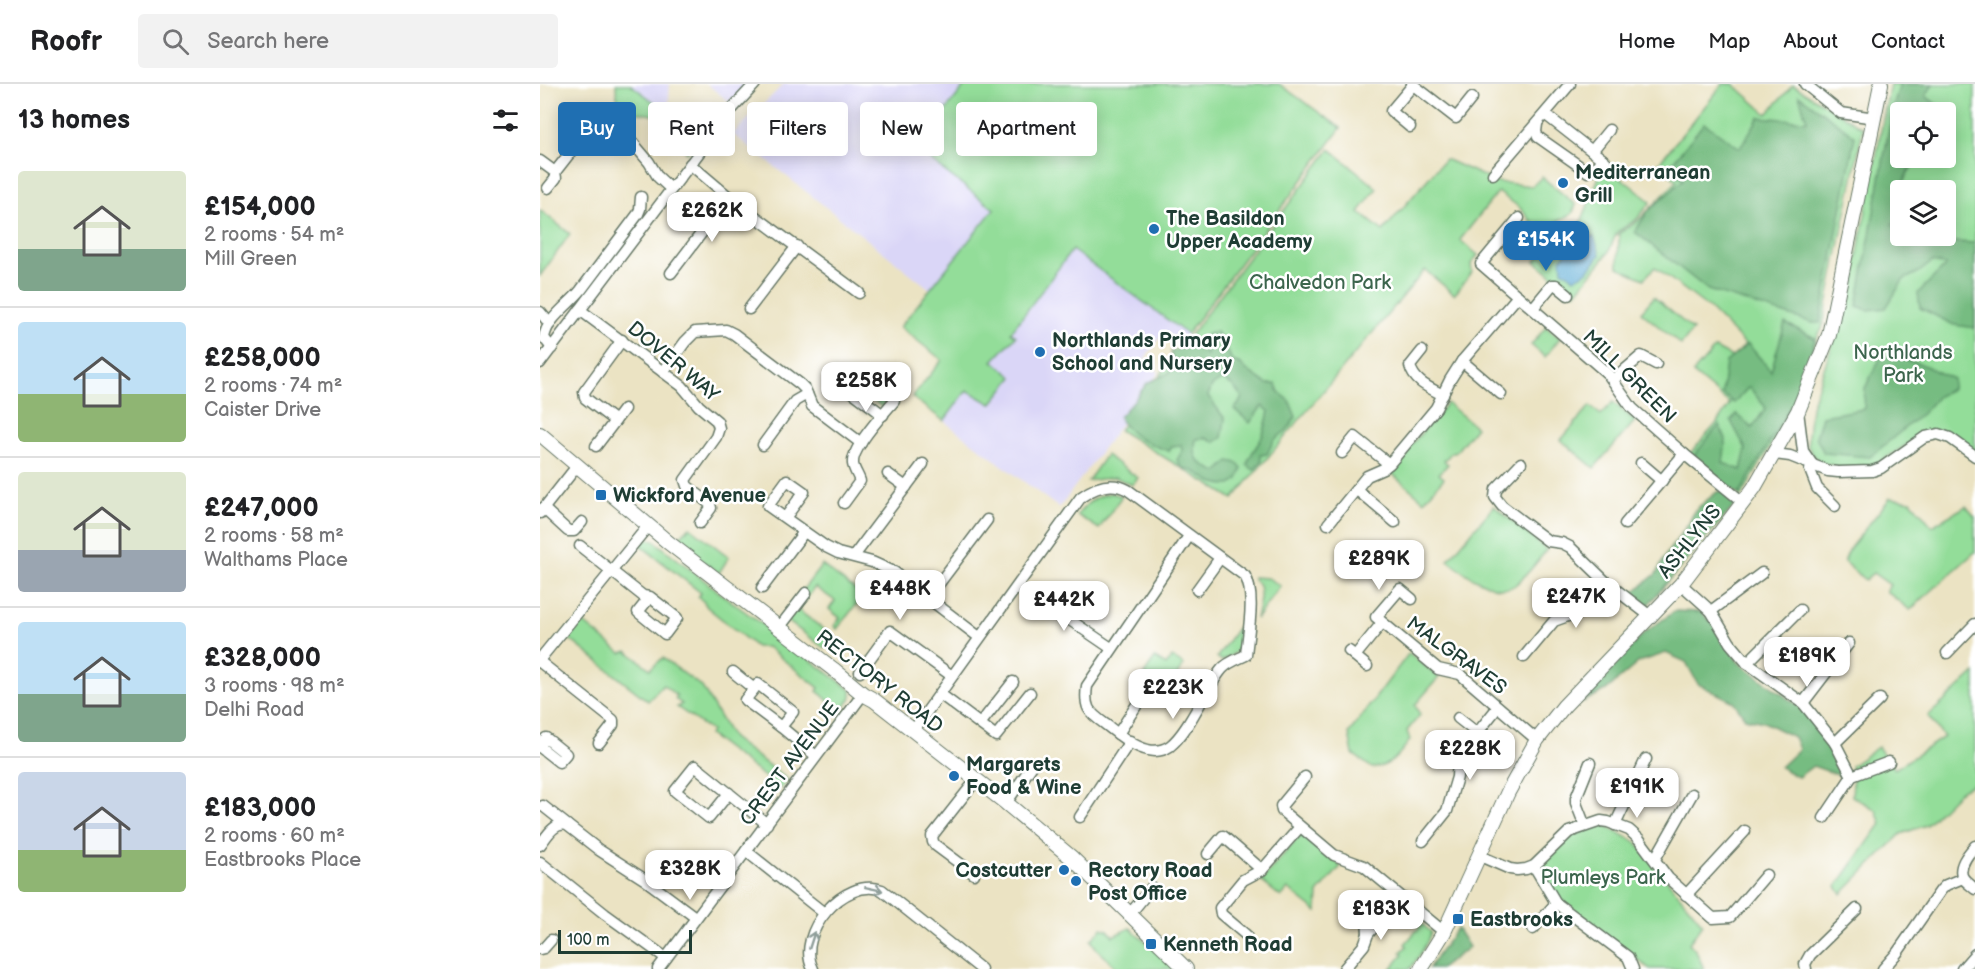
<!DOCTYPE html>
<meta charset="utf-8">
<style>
:root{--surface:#fff;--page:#f2f2f2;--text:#202124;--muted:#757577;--line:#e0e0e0;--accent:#1f6fb2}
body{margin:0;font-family:"Balsamiq Sans",sans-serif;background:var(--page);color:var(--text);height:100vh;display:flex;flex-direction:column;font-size:22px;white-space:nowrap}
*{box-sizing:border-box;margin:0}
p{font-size:20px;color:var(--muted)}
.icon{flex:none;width:33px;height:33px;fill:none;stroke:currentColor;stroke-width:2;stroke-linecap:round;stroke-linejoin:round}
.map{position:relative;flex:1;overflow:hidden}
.panel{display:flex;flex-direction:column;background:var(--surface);width:540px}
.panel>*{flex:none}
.banner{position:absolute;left:18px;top:18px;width:570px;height:54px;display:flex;gap:12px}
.fabs{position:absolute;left:1350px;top:18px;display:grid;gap:12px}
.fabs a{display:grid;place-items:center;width:66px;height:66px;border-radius:6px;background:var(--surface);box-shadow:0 3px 15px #0003;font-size:30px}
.scale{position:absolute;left:18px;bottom:15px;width:134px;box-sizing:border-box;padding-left:6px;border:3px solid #1f3d34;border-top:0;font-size:16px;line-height:21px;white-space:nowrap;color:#1f3d34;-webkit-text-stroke:4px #fff;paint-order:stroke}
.price{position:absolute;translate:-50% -51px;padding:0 14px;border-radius:12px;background:#fff;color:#222;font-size:20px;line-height:39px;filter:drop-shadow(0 2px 3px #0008)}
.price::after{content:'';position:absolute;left:50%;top:36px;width:18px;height:14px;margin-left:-9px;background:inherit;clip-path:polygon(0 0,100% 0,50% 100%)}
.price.selected{background:var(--accent);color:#fff}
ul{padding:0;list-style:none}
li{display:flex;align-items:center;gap:18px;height:150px;padding:0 18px}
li+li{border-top:2px solid var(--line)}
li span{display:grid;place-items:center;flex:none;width:168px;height:120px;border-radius:6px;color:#555}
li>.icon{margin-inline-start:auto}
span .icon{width:72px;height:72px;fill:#fffc;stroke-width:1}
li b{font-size:26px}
h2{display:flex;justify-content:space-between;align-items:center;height:72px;padding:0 18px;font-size:26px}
.pill{padding:0 21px;border-radius:6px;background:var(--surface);box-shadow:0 3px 15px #0003;font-size:21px;line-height:54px}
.pill.selected{background:var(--accent);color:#fff}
header{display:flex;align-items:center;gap:36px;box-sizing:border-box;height:84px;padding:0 30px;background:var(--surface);border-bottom:2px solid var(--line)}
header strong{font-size:28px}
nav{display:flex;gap:33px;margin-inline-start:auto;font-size:21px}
.search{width:420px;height:54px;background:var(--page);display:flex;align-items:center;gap:15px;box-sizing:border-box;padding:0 21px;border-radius:6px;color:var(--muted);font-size:22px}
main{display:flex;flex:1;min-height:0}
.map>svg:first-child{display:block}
</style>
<header>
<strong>Roofr</strong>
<div class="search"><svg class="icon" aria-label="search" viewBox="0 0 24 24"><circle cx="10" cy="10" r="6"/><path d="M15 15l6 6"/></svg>Search here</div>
<nav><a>Home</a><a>Map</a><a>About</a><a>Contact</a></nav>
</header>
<main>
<section class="panel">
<h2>13 homes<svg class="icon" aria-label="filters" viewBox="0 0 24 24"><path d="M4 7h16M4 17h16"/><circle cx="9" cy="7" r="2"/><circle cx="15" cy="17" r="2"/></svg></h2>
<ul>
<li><span style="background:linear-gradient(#dfe7d0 65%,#7fa58c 0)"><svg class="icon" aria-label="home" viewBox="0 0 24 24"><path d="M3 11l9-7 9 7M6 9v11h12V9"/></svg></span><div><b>£154,000</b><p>2 rooms · 54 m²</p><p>Mill Green</p></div></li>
<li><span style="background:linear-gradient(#bfe0f5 60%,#8fb573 0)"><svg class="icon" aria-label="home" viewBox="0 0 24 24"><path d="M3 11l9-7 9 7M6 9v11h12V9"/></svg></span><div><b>£258,000</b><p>2 rooms · 74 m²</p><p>Caister Drive</p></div></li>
<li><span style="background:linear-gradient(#dfe7d0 65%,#9aa5b1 0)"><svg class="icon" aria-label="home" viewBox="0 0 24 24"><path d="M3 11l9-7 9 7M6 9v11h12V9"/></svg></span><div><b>£247,000</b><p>2 rooms · 58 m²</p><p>Walthams Place</p></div></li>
<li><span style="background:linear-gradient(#bfe0f5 60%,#7fa58c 0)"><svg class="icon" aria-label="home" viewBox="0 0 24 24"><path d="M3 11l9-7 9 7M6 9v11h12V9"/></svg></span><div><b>£328,000</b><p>3 rooms · 98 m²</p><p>Delhi Road</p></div></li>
<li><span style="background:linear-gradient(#c9d6e8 65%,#8fb573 0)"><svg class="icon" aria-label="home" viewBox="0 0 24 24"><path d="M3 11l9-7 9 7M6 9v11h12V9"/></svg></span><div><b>£183,000</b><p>2 rooms · 60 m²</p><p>Eastbrooks Place</p></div></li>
</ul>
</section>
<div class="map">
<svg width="1435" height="885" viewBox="0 0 1435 885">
<rect width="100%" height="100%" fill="#fff"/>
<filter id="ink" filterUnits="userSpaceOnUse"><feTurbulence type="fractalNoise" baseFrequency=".0167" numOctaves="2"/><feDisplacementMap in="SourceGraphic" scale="12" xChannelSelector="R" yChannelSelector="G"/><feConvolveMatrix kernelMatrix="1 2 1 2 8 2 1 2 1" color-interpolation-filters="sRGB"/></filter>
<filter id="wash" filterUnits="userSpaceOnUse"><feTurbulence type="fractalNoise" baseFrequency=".008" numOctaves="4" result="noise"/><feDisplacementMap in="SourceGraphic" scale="24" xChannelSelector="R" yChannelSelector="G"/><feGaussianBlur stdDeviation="1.35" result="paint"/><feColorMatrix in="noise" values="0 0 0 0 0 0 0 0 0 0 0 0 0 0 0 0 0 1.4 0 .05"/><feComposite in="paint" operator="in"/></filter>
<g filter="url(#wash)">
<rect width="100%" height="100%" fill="#ebe3c3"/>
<!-- built -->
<g fill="#dad6f7">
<path d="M90,0H130L128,26H125Z"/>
<path d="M167,0H212L193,21Z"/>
<path d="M244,0H739L801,44L641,259L624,248L603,277L619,288L519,424L372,313L402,276L360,243L390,205L193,50Z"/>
</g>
<!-- green -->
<g fill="#93dd99" stroke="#598d66" stroke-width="1.5" fill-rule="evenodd">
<path d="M76,0H90L125,26H128L157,56L147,69C139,58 132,43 122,35C105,23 75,39 76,0Z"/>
<path d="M426,0H739L801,44L647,250L532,166L471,248L476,252L453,277L473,293L451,320L427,306L404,337L372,313L402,276L360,243L454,125L376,65Z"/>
<path d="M1183,0H1193L1227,30L1253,1L1323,44L1282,245L1278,251L1260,312L1201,413L1148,372L1177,339L1190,320L1153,289L1175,264L1194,274L1205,260L1170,225L1115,183L1104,195L1078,183L1079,149L1097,138L1137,97L1118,80Z"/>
<path d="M1350,0H1435V367L1388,347L1332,383L1300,384L1281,378L1272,370L1268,362V352L1271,323L1303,229C1312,213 1318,197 1316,178ZM1360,28H1406V74H1360ZM1360,106H1406V152H1360Z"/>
<path d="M790,65L837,104L819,128L843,147L905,75L957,98L992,102L1002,93L1036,121L1032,130L1009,142L991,137L979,123L958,108L920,156L938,171L931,180L932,188L916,209L914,210L885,186L693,415L579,346Z"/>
<path d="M1064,80L1111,118L1096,136L1077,148L1068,169L1035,210L995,177L1013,161L1023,168L1035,154Z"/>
<path d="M0,126L30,150L0,192Z"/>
<path d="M1114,213L1153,246L1141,261L1101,228Z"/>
<path d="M1006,243L1020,254L1005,273L991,261Z"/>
<path d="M328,292L352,310L342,323L318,305Z"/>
<path d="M1073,318L1095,337L1054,384L1021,356L1050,322L1061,331Z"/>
<path d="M907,319L936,343L915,369H911L904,377L908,380L899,390L904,394L884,417L849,387Z"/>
<path d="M566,371L598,394L592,401L575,393L548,397Z"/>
<path d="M571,409L582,412L559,445L537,431C547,419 555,412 571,409Z"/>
<path d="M1350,414L1371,417L1392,442L1426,422L1435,433V468L1370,526L1346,507L1350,501L1333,489L1325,496L1304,478L1310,464Z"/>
<path d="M954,422L1007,466C997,477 987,492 975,501C958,514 921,487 908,476Z"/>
<path d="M150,443L189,473L179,489L136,457Z"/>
<path d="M106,455L113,456L184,512L311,606V614L302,627L277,607L279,604L227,563H216L167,523L164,518L158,513L161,509L99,460Z"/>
<path d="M282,481L323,512L297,545L294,542L300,534L289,525L295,517L275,503L258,526L290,550L291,554L284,564L242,533Z"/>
<path d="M713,493L728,494L740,502L716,535C718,524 726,501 713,496Z"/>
<path d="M40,536L81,569L87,567L110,585L123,574L162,603L192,654L248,696L241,705L169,651L171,647L137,623L142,620L135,615L137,612L123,601L108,617L27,553Z"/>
<path d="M698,543L702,546C701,566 699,567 682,577L677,573Z"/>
<path d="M869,569L899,593L875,621L880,631L867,647L870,656C860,670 851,683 832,684L813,670L809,649Z"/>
<path d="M632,573L644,581L625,609L613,601L609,603L605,600L609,594L604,590L615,574L626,581Z"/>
<path d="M1435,589V699L1421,706L1386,741L1361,750L1302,810L1296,803L1341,740L1336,726L1312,712L1313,698L1311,682L1338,663L1355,685L1404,653L1388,632Z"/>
<path d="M1061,739L1096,758L1163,840L1149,859L1156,867L1164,885H1110L1017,816L997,783L1026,755Z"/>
<path d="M761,750L801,782L778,809L777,828L748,805L741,813L721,797Z"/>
<path d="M882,840L891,848C887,861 878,874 870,885H851L863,870L861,868L867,862L865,860Z"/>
<path d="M562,844L568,846L573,852L590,844L638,885H578L556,864L551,856Z"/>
</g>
<!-- forest -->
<g fill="#76bc81" stroke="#4a7c5a" stroke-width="1.5">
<path d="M1360,0H1393L1386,12L1402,25L1400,28H1360V74H1382C1371,81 1363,93 1363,106H1360L1359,120L1360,133L1352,140L1357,146H1360V152H1381L1394,157L1435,159V244L1414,241L1380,224L1378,209L1406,181L1392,178L1379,188L1363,196L1346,224L1328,226L1317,222L1353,23Z"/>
<path d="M1259,11L1315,52L1280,239H1273L1168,206L1095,148L1107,128L1143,96L1129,83L1164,39L1200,64L1219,33L1267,37Z"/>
<path d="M1245,239L1275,254L1258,309L1199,411L1152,374L1179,341L1186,355L1183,379L1201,386L1206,365L1191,337L1197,330L1212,344L1226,324L1209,303L1194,319L1182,310L1186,278L1208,260L1231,287Z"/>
<path d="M675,247L683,255L692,277L701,280L704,284L727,300H736L739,308L749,316L756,333L747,346L734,356L727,370L721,371V378L714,386L707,381C710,370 716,364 721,355C725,346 727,337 729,327L722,322L710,339L694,325L698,321L702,313L692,301L682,295L672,302L668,312L685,335L682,354L674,358L666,354L656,355C652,375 659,380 677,388L689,377L697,379L702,385L698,395L691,401C664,402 663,386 642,384L637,376L642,367L641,361L632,362L629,367C608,360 589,353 579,333L596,314L607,299L629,289L632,280L631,267L652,261L667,271L663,260L667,250Z"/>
<path d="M1342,271L1379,279L1413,295L1412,305L1398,312L1384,328L1330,373L1284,369L1276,353L1282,332L1324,325L1325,304Z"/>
<path d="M1187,406L1197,419L1106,523L1090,511L1116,490L1127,469L1149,439L1155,426L1177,408Z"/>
<path d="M1135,527L1161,528L1179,547L1198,578L1261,624L1284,650L1301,692L1273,682L1258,693L1240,683L1259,665L1254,653L1224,638L1205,634L1194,618L1158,600L1146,578L1126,569L1099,578L1066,606L1043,618L1104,549Z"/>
<path d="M917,844L929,863L900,885H888Z"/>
</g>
<!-- water -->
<path fill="#5babd6" stroke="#3d7485" stroke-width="1.5" d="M1039,152L1054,153L1060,170C1053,182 1048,190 1034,194L1022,186L1021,175Z"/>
</g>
<g filter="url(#ink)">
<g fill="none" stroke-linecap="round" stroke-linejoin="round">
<!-- minor casing -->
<g stroke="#676" stroke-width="13">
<g id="minor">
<path d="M872,0L916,34L932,14"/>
<path d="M1265,0L1301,29L1335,34"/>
<path d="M1006,31L1066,78"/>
<path d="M997,40L996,48L998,53L1048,88L1054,85L1062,75"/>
<path d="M870,43L851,27L873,1"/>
<path d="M1052,67L1069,46"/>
<path d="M0,77L15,88L16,94L8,104"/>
<path d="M150,80L189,113L319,209"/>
<path d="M15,88L44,51L52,48L69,53H81L93,59L109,78L118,93L131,105"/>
<path d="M953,90L1030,0"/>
<path d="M979,134L941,180L1068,290L1092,324L1144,370L1204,419"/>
<path d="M131,189L189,113"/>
<path d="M993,224L1012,201H1016L1028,211"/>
<path d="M209,225L257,162"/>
<path d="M40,226L142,302L159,322L177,337L179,344L176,353L145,396L147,402L170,420L171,424L160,439"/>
<path d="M0,228L10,240"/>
<path d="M12,264L4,254C7,234 29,221 41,206C60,181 79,155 98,130L100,125L101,113"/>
<path d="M882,267L870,282C874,298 890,304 903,311"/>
<path d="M922,277L961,310"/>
<path d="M0,279L192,25L215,0"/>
<path d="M123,288L145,258L155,248L186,246L194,250L260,300L265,305L272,322L321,359"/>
<path d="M1073,296L1101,272L1116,280"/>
<path d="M302,300L343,331"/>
<path d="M1258,327L1263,367L1272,380L1270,386L1277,404L1295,422"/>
<path d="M75,337L84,325"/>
<path d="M223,361L255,317L267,310"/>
<path d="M56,362L75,337L45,314L44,308L82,256"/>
<path d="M802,369L815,353L849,380"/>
<path d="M1235,370L1250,372L1288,387L1298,388L1332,387L1341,384L1385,353L1398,350L1410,354L1435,372"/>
<path d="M981,379L956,405L955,413L962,422L1008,457L1022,459L1030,463L1066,498L1110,532"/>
<path d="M1101,379L1122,397"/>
<path d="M348,390L366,403"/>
<path d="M817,406L855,438"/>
<path d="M304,419L320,397C318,391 314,386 313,380C311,364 344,329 354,317"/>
<path d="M3,424L28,447H34L42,438"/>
<path d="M0,429L37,382"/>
<path d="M245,434L264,408L247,396L228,422L286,463L298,469L332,478L354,488L439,553"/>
<path d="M788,440L827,392L843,385L850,379L896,324L910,296L922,277L978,212"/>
<path d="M1085,440L1144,370"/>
<path d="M40,462L103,512L110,513L137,534L125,550L98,528L110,513"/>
<path d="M314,472L383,380"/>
<path d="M1141,500L1171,527L1190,559L1207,579L1263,619L1295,659L1312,692L1284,734"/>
<path d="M1024,503L1046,521"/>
<path d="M222,504L264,448"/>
<path d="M657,506L680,474"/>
<path d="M388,514L447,436"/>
<path d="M872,515L860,505L836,533L898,585L920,590L997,656"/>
<path d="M543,516L530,536L571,564"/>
<path d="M1171,527L1222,489"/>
<path d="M239,544L266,509"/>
<path d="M809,567L827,582"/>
<path d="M1407,569L1435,540"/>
<path d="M815,572L842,539"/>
<path d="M984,573L1014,537L1039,528L1066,498"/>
<path d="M0,575L108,442"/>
<path d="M0,578L73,636V641L59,659"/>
<path d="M1207,579L1260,526"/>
<path d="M193,588L214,605L218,600L253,628L241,643L205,616L214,605"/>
<path d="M320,588L350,547L412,592"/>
<path d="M400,610L456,652L490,609"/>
<path d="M1263,619L1309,559"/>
<path d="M918,634L937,649"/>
<path d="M440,640L473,598"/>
<path d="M241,643L276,672"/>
<path d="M373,647L541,413C555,403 572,397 588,406L705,492C716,510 708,549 706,571C698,575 688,578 682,585C665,605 650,646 630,662C624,666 616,668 608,666C593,663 577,649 565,640C548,628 544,623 547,602L649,452"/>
<path d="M578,650L607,605"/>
<path d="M1295,659L1340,615"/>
<path d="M0,661L6,654L26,670L19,678L0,663"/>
<path d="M1312,692L1349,678"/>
<path d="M765,693L741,722L742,727L794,771L824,782L904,848"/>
<path d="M189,709L169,734L135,707L155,682L227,740"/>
<path d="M466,719L494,679"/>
<path d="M3,722L27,741"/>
<path d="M540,733L590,657"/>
<path d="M1075,741L1106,675"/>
<path d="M1045,742L1036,719V714L1050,679"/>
<path d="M883,757L907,727L917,693L918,673L958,623"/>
<path d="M0,761C7,752 14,738 27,741L59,766L104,795L155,833"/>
<path d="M1435,762C1428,770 1417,783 1423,794C1426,798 1432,802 1435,805"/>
<path d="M206,767L284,829"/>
<path d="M668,770L683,752L722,786"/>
<path d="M940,772L970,785L977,786L986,785L994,782L1029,748L1061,737L1068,738L1089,746L1099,755L1128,794L1173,834L1190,833L1226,791"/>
<path d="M1115,775L1152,710"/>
<path d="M0,778L65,830L126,874"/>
<path d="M994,782L1016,819L1088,873L1093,885"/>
<path d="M434,790L395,761L393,758L392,752L436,696"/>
<path d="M1146,811L1205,747"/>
<path d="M817,823L827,831L828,850"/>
<path d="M590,830L612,803"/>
<path d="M993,845L1016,819"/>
<path d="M706,851L681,830L680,824L703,796L722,786L760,743"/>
<path d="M0,865L4,864L11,856"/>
<path d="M118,885L323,610"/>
<path d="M273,885C255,850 304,792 342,806L441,885"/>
<path d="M804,885L824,861L828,850L860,813"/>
<path d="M1266,885L1265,880L1270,871L1317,825"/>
<path d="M1343,885L1357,869L1401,806L1406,801L1423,794"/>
<path d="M1422,885L1435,870"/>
</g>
</g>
<!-- tertiary casing -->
<g stroke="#676" stroke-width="16">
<g id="tertiary">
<path d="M0,350L129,459L293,585L323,610L334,616L466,719L532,774L646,885"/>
<path d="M881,885L904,848L968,708L997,656L1024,622L1141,500L1214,404L1258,327L1289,251L1341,0"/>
</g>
</g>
<!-- minor -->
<use href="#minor" stroke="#fff" stroke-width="10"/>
<!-- tertiary -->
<use href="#tertiary" stroke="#fff" stroke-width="14"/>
</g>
<!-- one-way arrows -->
<defs><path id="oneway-shaft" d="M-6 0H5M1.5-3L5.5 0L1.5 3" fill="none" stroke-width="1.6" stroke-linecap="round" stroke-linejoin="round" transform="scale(1.5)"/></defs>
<g stroke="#8f9e9a">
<use href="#oneway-shaft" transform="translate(334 805) rotate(12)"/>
<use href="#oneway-shaft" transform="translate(272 856) rotate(-72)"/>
</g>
</g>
<!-- markers -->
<g fill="#1f6fb2" stroke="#fff" stroke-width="2">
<circle cx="1023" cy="99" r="6"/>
<circle cx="614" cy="145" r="6"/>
<circle cx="500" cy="268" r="6"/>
<rect x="55" y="405" width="12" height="12" rx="3"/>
<circle cx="414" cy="692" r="6"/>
<circle cx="524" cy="786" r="6"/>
<circle cx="536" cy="797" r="6"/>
<rect x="912" y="829" width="12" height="12" rx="3"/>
<rect x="605" y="854" width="12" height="12" rx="3"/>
</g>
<g text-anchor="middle" stroke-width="5" stroke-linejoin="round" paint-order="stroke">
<!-- poi labels -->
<g font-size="20" font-weight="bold" fill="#1f3d34" stroke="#fff" text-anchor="start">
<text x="1035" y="95">Mediterranean<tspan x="1035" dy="23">Grill</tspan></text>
<text x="626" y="141">The Basildon<tspan x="626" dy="23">Upper Academy</tspan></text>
<text x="512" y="263">Northlands Primary<tspan x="512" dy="23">School and Nursery</tspan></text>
<text x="73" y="418">Wickford Avenue</text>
<text x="426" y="687">Margarets<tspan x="426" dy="23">Food &amp; Wine</tspan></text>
<text x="512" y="793" text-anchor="end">Costcutter</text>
<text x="548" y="793">Rectory Road<tspan x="548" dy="23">Post Office</tspan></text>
<text x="930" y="842">Eastbrooks</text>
<text x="623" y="867">Kenneth Road</text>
</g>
<!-- park labels -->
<g font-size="20" fill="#3c654d" stroke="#fff">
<text x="780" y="205">Chalvedon Park</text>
<text x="1363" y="275">Northlands<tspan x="1363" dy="23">Park</tspan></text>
<text x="1063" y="800">Plumleys Park</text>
</g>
<!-- street labels -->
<g font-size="20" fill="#1f3d34" stroke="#fff">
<text transform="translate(134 277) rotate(40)" y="7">DOVER WAY</text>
<text transform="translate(1090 292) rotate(45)" y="7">MILL GREEN</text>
<text transform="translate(1149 457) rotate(-51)" y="7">ASHLYNS</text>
<text transform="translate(917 571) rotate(36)" y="7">MALGRAVES</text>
<text transform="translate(340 597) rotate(38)" y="7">RECTORY ROAD</text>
<text transform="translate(249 679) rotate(-53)" y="7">CREST AVENUE</text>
</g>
</g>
</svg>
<div class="fabs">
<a><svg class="icon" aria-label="locate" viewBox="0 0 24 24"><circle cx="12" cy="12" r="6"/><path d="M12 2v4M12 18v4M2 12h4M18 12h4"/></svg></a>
<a><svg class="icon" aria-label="layers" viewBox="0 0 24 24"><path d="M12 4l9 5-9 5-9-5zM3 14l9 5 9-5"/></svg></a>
</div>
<div class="scale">100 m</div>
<b class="price" style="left:172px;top:159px">£262K</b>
<b class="price selected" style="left:1006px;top:188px">£154K</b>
<b class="price" style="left:326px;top:329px">£258K</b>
<b class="price" style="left:839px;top:507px">£289K</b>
<b class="price" style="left:360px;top:537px">£448K</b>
<b class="price" style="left:1036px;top:545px">£247K</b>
<b class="price" style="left:524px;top:548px">£442K</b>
<b class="price" style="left:1267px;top:604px">£189K</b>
<b class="price" style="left:633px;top:636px">£223K</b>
<b class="price" style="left:930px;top:697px">£228K</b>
<b class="price" style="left:1097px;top:735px">£191K</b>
<b class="price" style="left:150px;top:817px">£328K</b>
<b class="price" style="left:841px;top:857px">£183K</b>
<div class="banner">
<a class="pill selected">Buy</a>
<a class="pill">Rent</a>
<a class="pill">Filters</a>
<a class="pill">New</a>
<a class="pill">Apartment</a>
</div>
</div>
</main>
